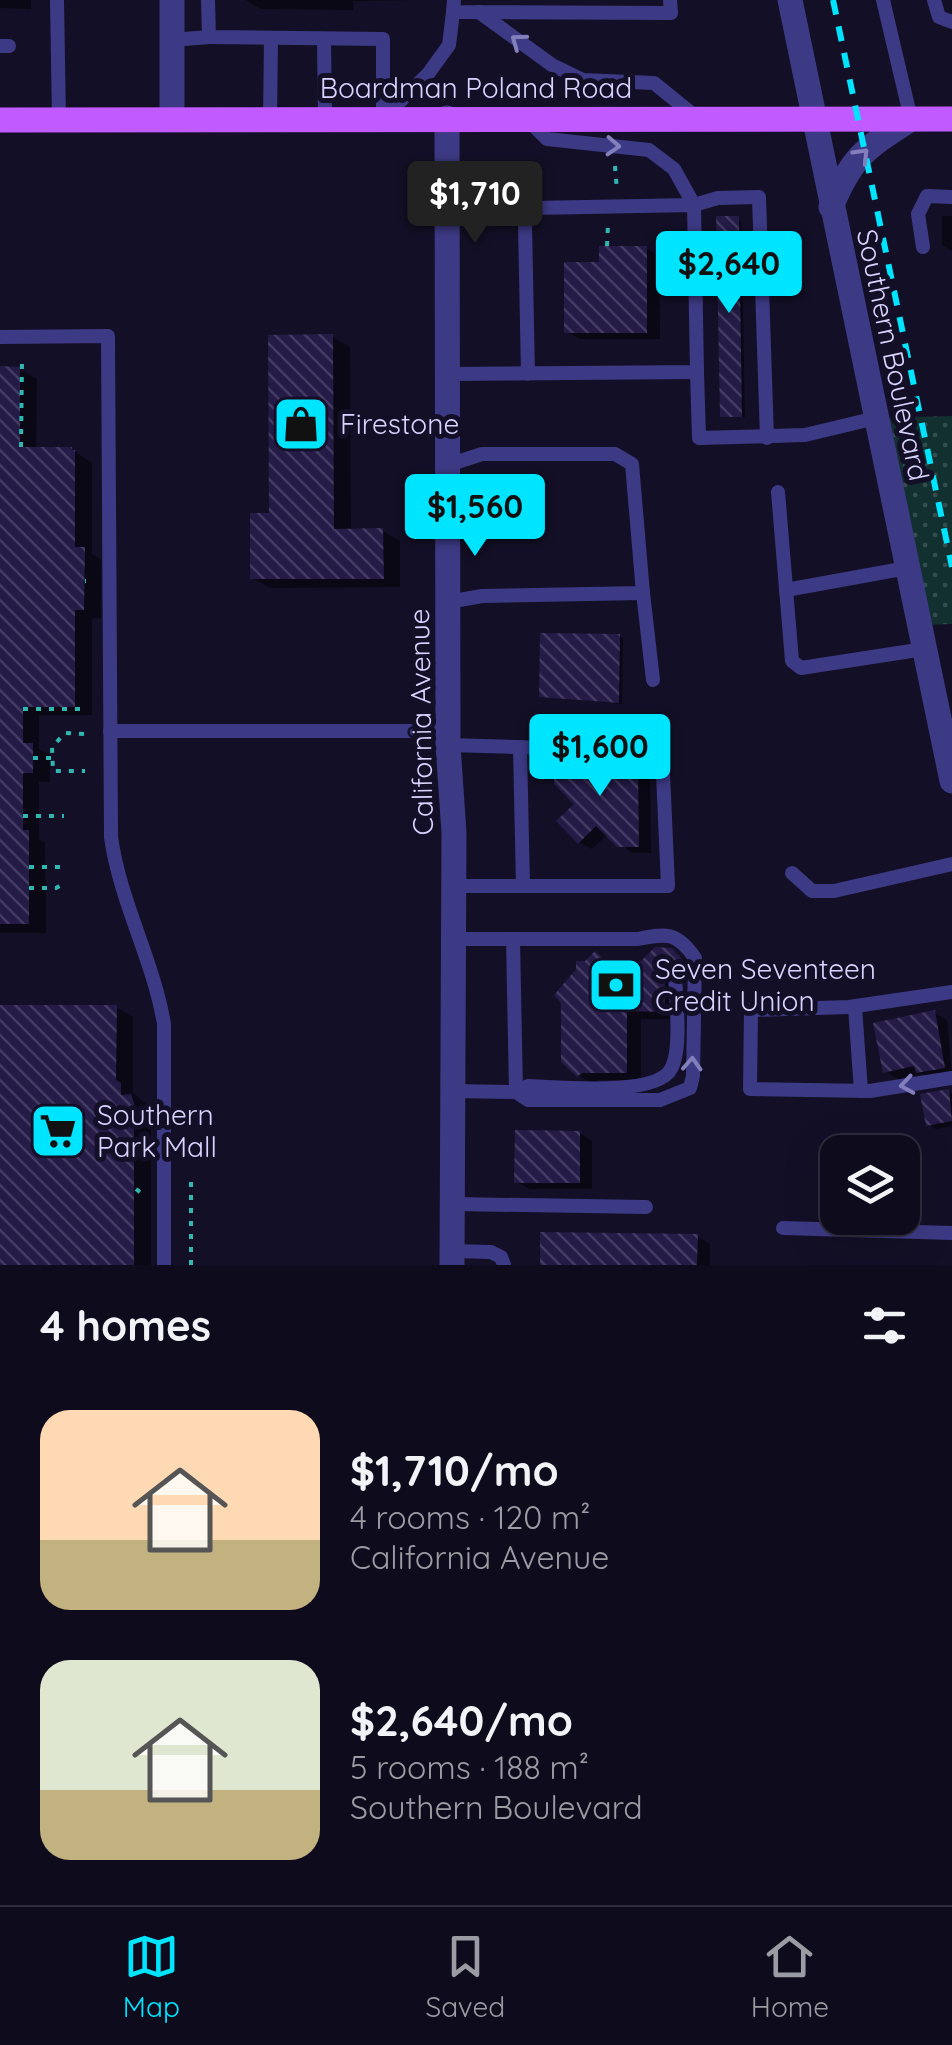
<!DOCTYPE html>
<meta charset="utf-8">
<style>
:root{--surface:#0e0b1c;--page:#171425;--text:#f1f3f6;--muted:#9b9ba3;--line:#2e2b3b;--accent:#00e5ff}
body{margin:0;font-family:Quicksand,sans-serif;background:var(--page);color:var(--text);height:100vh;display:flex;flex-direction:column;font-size:38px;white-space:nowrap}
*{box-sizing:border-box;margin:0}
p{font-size:32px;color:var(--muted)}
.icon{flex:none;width:55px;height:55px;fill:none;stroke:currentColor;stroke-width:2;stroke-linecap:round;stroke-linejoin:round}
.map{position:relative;height:1265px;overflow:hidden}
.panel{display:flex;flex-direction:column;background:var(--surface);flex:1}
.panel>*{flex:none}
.tools{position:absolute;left:820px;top:1135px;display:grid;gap:20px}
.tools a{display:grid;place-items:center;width:100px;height:100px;border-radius:20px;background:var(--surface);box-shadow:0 10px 40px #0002,0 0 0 2px var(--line);font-size:50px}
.price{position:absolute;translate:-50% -85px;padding:0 22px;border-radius:10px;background:var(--accent);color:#111;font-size:32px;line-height:65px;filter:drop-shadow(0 2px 5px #0008)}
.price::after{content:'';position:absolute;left:50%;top:60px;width:30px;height:22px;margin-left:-15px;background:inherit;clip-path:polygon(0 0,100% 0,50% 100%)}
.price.active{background:#222;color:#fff}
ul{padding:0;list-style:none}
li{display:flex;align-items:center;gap:30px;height:250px;padding:0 40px}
li span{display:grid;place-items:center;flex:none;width:280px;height:200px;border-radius:30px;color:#555}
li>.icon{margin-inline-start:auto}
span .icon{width:120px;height:120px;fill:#fffc;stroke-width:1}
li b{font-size:42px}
h2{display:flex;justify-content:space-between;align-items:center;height:120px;padding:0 40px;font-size:42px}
.tabs{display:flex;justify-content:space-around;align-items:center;height:140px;border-top:2px solid var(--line);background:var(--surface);font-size:28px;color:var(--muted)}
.tabs a{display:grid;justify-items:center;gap:5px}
.tabs .active{color:var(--accent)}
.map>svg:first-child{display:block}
</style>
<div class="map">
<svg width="952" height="1265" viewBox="0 0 952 1265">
<defs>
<pattern id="grass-dots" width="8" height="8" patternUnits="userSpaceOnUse" patternTransform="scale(2.5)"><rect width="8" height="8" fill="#12302f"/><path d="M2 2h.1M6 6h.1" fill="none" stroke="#344d4e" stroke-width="1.8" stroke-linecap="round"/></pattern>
<pattern id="building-back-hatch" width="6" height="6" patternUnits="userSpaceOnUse" patternTransform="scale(2.5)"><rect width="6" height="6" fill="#241b47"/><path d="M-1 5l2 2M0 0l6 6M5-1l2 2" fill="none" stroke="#433b63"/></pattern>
</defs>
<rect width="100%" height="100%" fill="#130f26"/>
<!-- grass -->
<path fill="url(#grass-dots)" d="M952,416V624L919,625L876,418Z"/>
<!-- shadow -->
<g fill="#0007">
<path d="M0,0H31V9L0,8Z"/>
<path d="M245,0H414L353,1V10L261,9Z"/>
<path d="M942,216H952V251L942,245Z"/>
<path d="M738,219L741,221L745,417H726L722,415Z"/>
<path d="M646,248L659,256L660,339H580L567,332L601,264Z"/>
<path d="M333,337L350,347L351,531H383L400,541V587L270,588L252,578Z"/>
<path d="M0,369H20L37,379L36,450L71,449L92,463V554L101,559V618H92V715H39V749L50,755V782H39V839L45,843L46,933H0Z"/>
<path d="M620,637L623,638L622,704L542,696Z"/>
<path d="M637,763L650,771L651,853H632L608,834L592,849L579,842Z"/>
<path d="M667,949L691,963L690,973L680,981L679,1019H641V1080H598L593,1084L578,1075L586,964L595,954L611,964H641Z"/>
<path d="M0,1007H116L133,1017V1093L148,1106L151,1115V1265H0Z"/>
<path d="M934,1013L947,1020L952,1076L931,1079L922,1074L898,1079L885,1071Z"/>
<path d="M948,1092L952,1094V1126L936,1129L928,1124Z"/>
<path d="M580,1133L592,1141V1189H530L517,1182Z"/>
<path d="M697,1236L710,1244V1265H543Z"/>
</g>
<!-- building -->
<g fill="url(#building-back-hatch)">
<path d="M716,216H739L742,417H720Z"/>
<path d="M599,246H647V333H564V262H599Z"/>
<path d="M333,334L334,529L383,528L384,579H250V513H269L268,335Z"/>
<path d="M0,366L20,367V447H72V450H75V547H85L84,610H75V707H23V743H33V773H23V830H29V924H0Z"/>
<path d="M540,633L620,634L619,703L539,697Z"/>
<path d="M554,759L638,761L639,847H617L596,826L578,844L556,821L574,804L554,784Z"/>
<path d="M655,947L672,948L684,961L682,969L673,966L665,972V1012L627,1011V1073H582L577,1077L561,1062V1003L554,995L576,969V961H585L595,951L606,961L640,962Z"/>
<path d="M0,1005H117L116,1080L121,1083V1095L131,1094L134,1103V1265H0Z"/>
<path d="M935,1010L945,1068L916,1073L914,1066L883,1073L873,1023Z"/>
<path d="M949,1089L952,1121L926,1126L920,1094Z"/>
<path d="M515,1130L580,1131V1183H514Z"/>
<path d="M540,1232L698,1234L697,1265H540Z"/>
</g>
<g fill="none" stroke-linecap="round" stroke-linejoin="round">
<!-- path -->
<g stroke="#2fb8b0" stroke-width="4" stroke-dasharray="5 8" stroke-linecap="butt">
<path d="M615,166L617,191"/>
<path d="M607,246L608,224"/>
<path d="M21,447L22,361"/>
<path d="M85,581H86"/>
<path d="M23,709H85"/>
<path d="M84,734L65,733L52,747L53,771H85"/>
<path d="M33,758H52"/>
<path d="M23,816H64"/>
<path d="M29,867H63"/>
<path d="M29,888H56L61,885"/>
<path d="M136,1189L146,1197"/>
<path d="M191,1265V1175"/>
</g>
<!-- service -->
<g stroke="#3d3a85" stroke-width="14">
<path d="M57,0L59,120"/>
<path d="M208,0L209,37L383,39V118"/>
<path d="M454,0L453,12L671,13L670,0"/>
<path d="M883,0L911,119"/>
<path d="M934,0L939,17L952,22"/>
<path d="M479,12L552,65L583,80L654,83L696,117"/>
<path d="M324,39L325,118"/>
<path d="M172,40L209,37"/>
<path d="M0,46H9"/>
<path d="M383,118L428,74L449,45L453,12"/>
<path d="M270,119L271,38"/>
<path d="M527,119L547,139L649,150L674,169L694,205L718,198L759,197L767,438"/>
<path d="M923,247L918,214L927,196L952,197"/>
<path d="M0,337L108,336L111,837C120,902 153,959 164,1024V1265"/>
<path d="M697,372L699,438L805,435L876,418"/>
<path d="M448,374L697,372L694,205L532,208L525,225L528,374"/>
<path d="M448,465L482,454H615L632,464L643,593L482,596L448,602"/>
<path d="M778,492L792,661L801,668L924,649"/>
<path d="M786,590L907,568"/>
<path d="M643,593L653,680"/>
<path d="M110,731H448"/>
<path d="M448,745L662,751L668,886H454"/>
<path d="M520,747L523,886"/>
<path d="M792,873L812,891H834L952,864"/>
<path d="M453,939H638C667,933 677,932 695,958L693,1076L690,1088L660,1100H528L516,1092"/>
<path d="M513,939L516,1092"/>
<path d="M952,992L849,1007L751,1010L750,1089L870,1091L952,1078"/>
<path d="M855,1007L861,1091"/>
<path d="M453,1091L516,1092L528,1086C558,1087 656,1097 671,1069C682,1049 676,1000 675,976"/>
<path d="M453,1204L646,1207"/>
<path d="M783,1228L952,1233"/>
<path d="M452,1251L491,1252L501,1257L504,1265"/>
</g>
<!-- minor -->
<path stroke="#3d3a85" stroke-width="25" d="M172,119V0"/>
<!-- tertiary -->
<g stroke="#3d3a85" stroke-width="25">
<path d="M790,0L952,781"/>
<path d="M447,118L448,745L454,833L452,1265"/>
<path d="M831,207C852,156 866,148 911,119"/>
</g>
<!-- primary -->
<path stroke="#c25bff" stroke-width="25" d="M0,120L952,119"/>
<!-- rail -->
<path stroke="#00e5ff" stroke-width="6" stroke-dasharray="15 12" stroke-linecap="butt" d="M833,0L952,567"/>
</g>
<!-- one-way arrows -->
<defs><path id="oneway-chevron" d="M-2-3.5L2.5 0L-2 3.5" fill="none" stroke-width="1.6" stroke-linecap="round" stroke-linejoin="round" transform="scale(2.5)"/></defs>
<g stroke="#837fbc">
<use href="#oneway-chevron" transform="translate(518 41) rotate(-144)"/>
<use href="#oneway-chevron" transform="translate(613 146) rotate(3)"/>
<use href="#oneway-chevron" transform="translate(862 155) rotate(-46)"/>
<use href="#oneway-chevron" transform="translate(692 1064) rotate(-87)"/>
<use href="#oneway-chevron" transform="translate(907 1085) rotate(171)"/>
</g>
<!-- icons -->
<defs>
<g id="shop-square" transform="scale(2.875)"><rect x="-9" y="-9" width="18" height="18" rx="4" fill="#00e5ff" stroke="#130f26"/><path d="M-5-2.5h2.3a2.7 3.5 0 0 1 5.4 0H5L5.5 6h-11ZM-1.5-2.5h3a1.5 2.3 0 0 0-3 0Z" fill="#111"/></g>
<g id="bank-square" transform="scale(2.875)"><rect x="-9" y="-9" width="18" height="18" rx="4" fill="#00e5ff" stroke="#130f26"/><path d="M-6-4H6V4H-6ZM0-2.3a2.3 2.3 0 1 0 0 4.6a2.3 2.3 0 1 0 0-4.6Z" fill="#111"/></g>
<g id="supermarket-square" transform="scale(2.875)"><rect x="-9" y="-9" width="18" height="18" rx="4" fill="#00e5ff" stroke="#130f26"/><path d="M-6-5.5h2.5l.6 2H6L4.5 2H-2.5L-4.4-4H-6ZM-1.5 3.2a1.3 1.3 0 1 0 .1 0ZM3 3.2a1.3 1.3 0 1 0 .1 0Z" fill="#111"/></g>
</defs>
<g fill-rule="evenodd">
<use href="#shop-square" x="301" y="424"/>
<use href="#bank-square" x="616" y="985"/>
<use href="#supermarket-square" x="58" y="1131"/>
</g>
<g text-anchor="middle" stroke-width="10" stroke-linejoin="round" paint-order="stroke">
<!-- street labels -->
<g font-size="28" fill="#d9d4ff" stroke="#130f26">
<text x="476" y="98">Boardman Poland Road</text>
<text transform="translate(893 355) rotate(78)" y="10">Southern Boulevard</text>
<text transform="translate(421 722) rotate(-91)" y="10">California Avenue</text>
</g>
<!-- poi labels -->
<g font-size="28" fill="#d9d4ff" stroke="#130f26" text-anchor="start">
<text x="340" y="434">Firestone</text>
<text x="655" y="979">Seven Seventeen<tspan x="655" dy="32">Credit Union</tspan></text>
<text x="97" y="1125">Southern<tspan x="97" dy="32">Park Mall</tspan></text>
</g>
</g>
</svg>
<div class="tools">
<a><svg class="icon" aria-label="layers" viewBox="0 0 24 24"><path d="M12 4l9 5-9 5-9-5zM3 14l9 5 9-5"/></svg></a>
</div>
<b class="price active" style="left:475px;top:246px">$1,710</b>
<b class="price" style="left:729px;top:316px">$2,640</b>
<b class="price" style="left:475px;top:559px">$1,560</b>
<b class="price" style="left:600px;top:799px">$1,600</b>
</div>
<section class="panel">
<h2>4 homes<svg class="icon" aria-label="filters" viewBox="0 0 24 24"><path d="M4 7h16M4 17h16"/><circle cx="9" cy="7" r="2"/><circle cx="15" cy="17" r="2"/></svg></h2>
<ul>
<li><span style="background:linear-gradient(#ffd9b3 65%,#c2b280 0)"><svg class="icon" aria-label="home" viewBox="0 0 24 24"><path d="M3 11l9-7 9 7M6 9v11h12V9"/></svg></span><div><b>$1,710/mo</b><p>4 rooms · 120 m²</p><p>California Avenue</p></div></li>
<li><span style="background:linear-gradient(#dfe7d0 65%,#c2b280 0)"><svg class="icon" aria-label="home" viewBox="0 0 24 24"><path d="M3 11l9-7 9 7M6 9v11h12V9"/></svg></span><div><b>$2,640/mo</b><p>5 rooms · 188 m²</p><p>Southern Boulevard</p></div></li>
</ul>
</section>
<nav class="tabs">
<a class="active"><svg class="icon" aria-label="map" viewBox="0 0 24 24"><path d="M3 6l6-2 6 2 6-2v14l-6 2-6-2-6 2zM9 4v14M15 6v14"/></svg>Map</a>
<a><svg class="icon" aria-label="saved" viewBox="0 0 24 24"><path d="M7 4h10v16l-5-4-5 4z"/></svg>Saved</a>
<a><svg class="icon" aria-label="home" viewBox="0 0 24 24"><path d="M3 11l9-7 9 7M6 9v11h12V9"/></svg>Home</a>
</nav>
